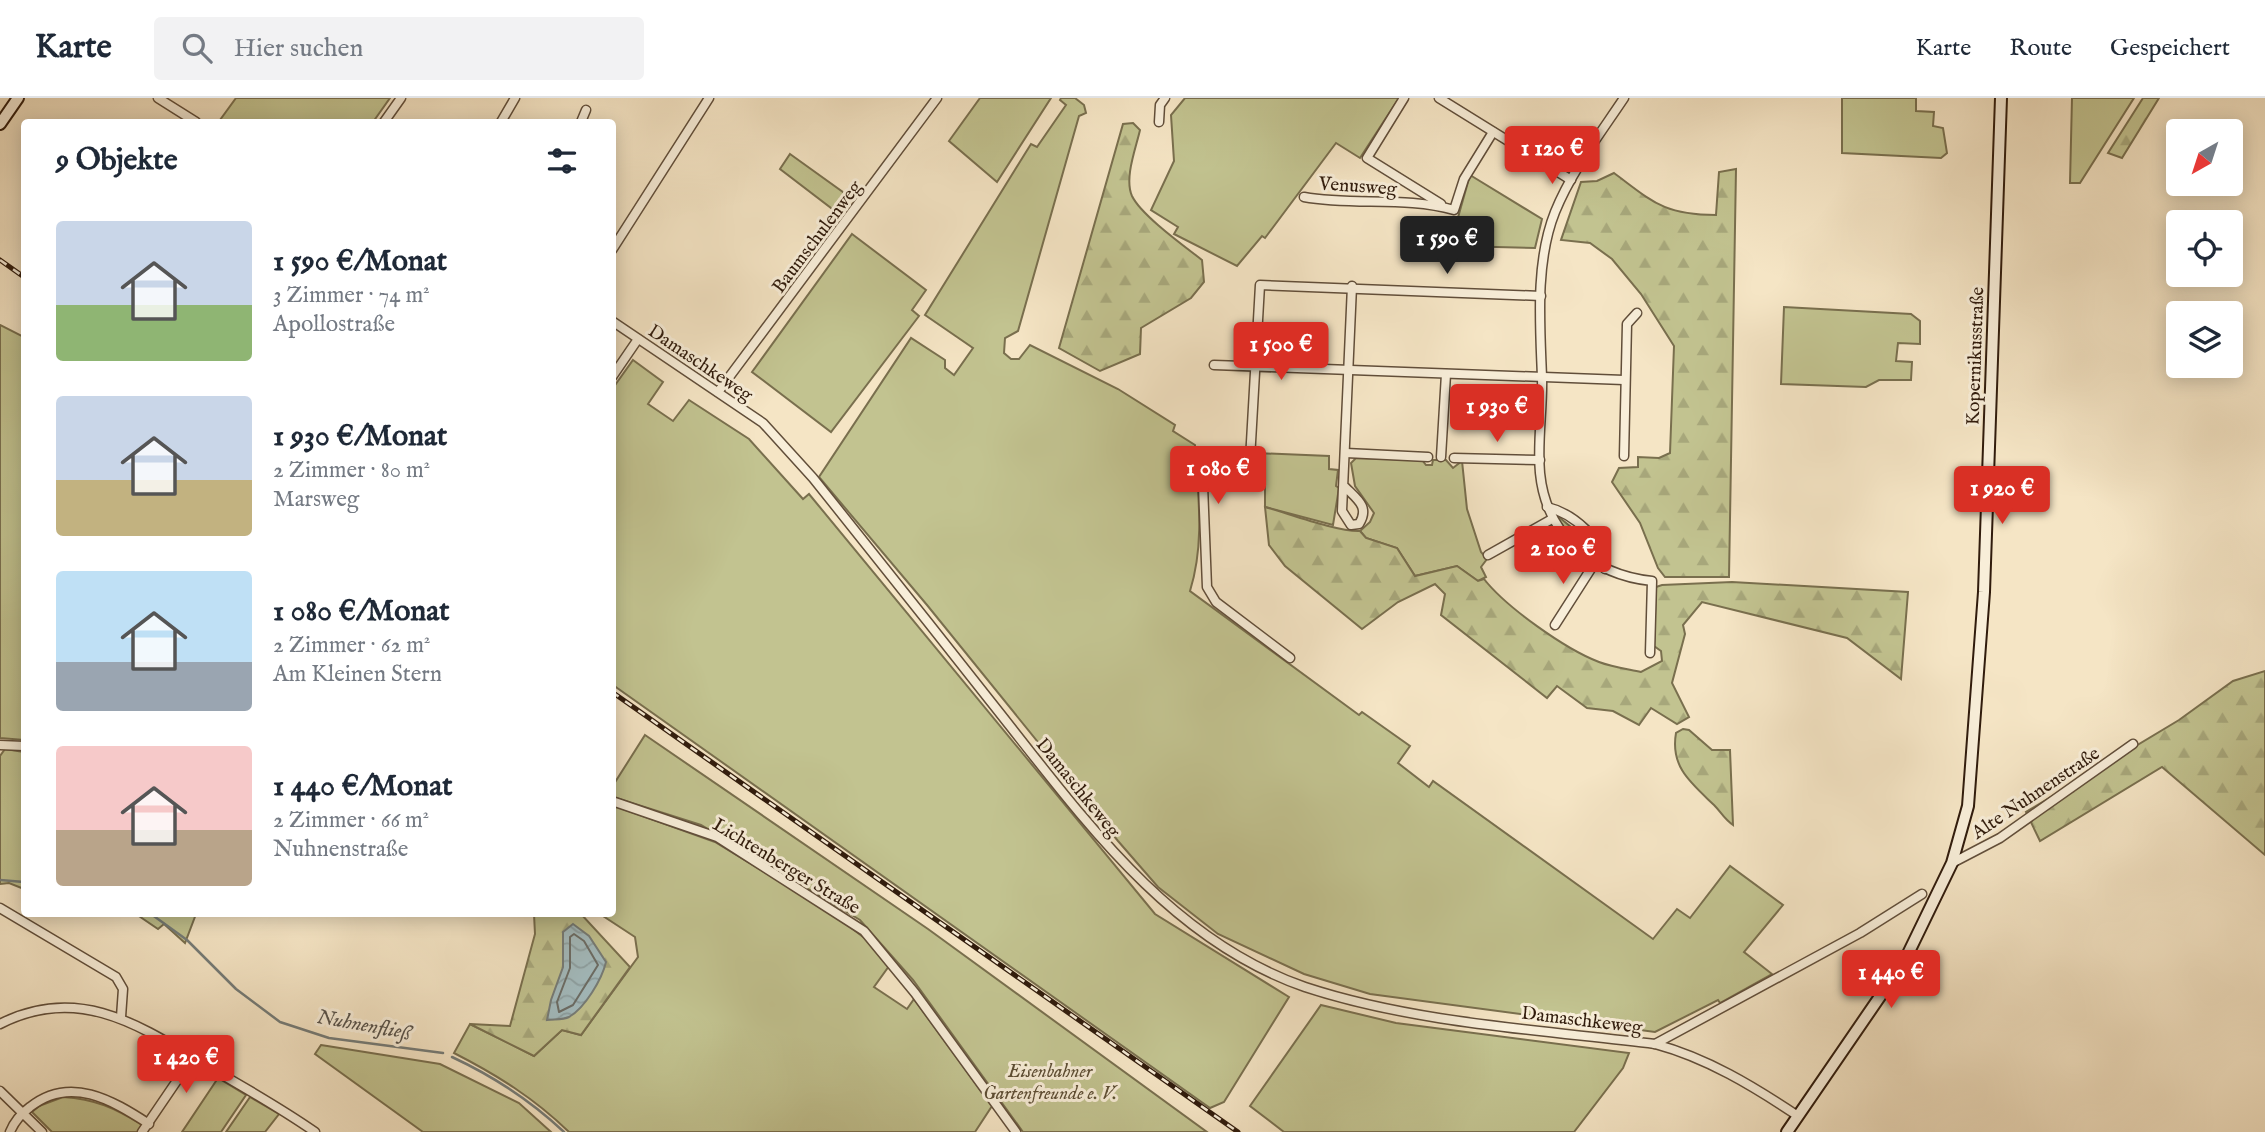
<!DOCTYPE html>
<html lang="de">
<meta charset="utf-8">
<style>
:root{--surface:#fff;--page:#f2f2f3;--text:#1f2937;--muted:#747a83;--line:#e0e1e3;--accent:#d93025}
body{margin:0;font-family:"IM FELL English",serif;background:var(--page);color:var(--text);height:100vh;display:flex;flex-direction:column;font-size:26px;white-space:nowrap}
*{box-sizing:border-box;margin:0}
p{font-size:23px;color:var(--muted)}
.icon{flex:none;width:38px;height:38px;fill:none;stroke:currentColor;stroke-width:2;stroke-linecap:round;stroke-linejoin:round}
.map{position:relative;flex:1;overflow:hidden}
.panel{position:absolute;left:21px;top:21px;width:595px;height:798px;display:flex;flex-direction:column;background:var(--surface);border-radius:7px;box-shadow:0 4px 18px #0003}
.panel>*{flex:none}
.needle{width:46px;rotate:219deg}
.tools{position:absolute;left:2166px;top:21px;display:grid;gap:14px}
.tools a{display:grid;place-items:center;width:77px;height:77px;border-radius:7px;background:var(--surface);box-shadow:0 4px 18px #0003;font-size:35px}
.price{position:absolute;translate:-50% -60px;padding:0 16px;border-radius:7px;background:var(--accent);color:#fff;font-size:23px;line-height:46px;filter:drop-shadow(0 2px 4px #0008)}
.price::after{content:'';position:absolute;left:50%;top:42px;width:21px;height:16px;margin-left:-10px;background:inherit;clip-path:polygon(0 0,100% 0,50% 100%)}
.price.active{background:#222;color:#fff}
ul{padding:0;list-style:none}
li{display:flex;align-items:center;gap:21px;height:175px;padding:0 35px}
li span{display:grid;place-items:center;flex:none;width:196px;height:140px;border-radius:7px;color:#555}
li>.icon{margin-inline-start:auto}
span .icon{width:84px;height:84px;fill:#fffc;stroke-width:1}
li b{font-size:30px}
h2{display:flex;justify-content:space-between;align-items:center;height:84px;padding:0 35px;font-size:30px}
header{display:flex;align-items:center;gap:42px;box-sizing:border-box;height:98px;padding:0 35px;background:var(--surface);border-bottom:2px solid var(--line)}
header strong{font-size:33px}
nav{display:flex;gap:38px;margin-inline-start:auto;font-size:24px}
.search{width:490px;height:63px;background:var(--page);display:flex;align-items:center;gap:18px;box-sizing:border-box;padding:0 24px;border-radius:7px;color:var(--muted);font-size:26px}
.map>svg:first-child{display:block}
</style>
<header>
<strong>Karte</strong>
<div class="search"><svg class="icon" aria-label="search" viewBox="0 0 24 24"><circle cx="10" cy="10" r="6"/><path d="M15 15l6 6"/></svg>Hier suchen</div>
<nav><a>Karte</a><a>Route</a><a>Gespeichert</a></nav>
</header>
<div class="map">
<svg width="2265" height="1034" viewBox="0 0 2265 1034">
<defs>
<pattern id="forest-firs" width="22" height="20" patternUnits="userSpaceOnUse" patternTransform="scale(1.75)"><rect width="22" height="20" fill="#c2c390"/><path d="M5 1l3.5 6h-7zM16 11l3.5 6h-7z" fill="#a7a77b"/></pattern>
<pattern id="water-waves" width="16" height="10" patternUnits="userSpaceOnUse" patternTransform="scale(1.75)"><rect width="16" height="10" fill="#a3bcc0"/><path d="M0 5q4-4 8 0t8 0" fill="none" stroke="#8da1a4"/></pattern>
</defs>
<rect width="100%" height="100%" fill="#f5e5c5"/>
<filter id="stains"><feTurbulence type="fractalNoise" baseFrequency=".00286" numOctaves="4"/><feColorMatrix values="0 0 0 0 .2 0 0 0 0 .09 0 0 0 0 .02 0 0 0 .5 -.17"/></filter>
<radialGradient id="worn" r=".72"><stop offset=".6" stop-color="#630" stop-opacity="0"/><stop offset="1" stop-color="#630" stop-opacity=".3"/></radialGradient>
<!-- green -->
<g fill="#c2c390" stroke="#796f4e" stroke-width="2">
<path d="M236,0H390L373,24L220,22Z"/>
<path d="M980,0H1051L997,84L949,43Z"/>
<path d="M1061,0H1075L1084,7L1086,15L1079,18L1018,233L1005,240L1004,255L1011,261H1019L1030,247L1118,291L1175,327L1173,333L1195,347C1198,397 1205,445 1190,493L1359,617L1362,614L1410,648L1398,665L1429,689L1433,683L1653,841L1677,811L1690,820L1730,768L1783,807L1744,854L1772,876L1720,905L1718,902L1655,934L1370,896L1304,876L1218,836L1158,789L1118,743L927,507L819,379L911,240L945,262V270L954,277L973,250L925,217L1031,46L1037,49L1066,7L1060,2Z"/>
<path d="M1185,0H1399L1360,60L1336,45L1265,140L1262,138L1237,168L1174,136L1178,129L1151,112L1174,63L1171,17Z"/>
<path d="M1842,0H1916V13L1934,14L1933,28L1943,30L1947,55L1941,60L1842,55Z"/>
<path d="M2072,0H2134L2080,85H2070Z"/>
<path d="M790,56L847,97L835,113L780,71Z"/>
<path d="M1470,77L1542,121L1535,150L1456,148L1457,123Z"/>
<path d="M852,136L926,192L912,212L919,218L831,334L752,274Z"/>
<path d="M1784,209L1911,216L1920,223V246L1898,245L1896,263L1912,264L1911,282H1879L1866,289L1781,286Z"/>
<path d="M0,227L24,239V642L0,640Z"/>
<path d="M633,262L663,284L648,306L673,323L689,302L749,341L803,401L809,396L1155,816L1289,899L1224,1004L1210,1010L613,587V290Z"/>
<path d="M1255,355L1329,358V371L1338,372L1336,388L1339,390L1333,427L1265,409V389L1254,388Z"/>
<path d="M1356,360L1422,362L1426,367H1432L1433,362H1446L1453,370L1462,363L1467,411L1481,454L1487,461L1481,469L1486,479L1478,483L1457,468L1415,478L1397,450L1366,440L1360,433L1370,424L1374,415L1355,388L1351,365Z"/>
<path d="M1555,416L1587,442L1598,463L1571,441Z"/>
<path d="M645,637L928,831L1207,1034H1023L913,882L860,822L701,727L613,699L612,689Z"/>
<path d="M5,651L24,654V791L9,785L0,786V658Z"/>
<path d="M615,708L715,744L832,815L867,842L889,868L874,889L907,911L914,901L992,1008L975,1034H569C534,1000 497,977 454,955L470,926L534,958L562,932L581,937L638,859L635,839L600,816H612Z"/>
<path d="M136,816H196L185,845L164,826L158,831Z"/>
<path d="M1321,907L1396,925L1629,955L1623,970L1574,1034H1284L1250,1008Z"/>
<path d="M321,947L440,966L519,1005L551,1034H423L315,956Z"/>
<path d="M218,980L246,997L221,1034H182Z"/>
<path d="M63,999C95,1001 115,1010 142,1027L138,1034H52L32,1014L39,1008Z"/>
<path d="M250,999L279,1016L265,1034H226Z"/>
</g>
<!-- forest -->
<g fill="url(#forest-firs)" stroke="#796f4e" stroke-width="2">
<path d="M2143,0H2159L2122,60L2108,55Z"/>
<path d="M1133,25L1140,32C1136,50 1124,80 1132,98C1141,117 1184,148 1202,162L1204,184L1191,200L1141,230L1140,256L1100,273L1059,250L1123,26Z"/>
<path d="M1736,71L1729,479H1665L1658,470L1640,425L1612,384L1619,370L1638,369V359L1659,360L1670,355L1674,248L1641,196L1612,161L1590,145L1561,142L1581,84L1597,83L1614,75C1653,104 1664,117 1716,117L1719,74Z"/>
<path d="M1265,409C1290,416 1338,434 1360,433L1366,440L1397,450L1415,478L1457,468L1478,483L1484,481C1506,509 1565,551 1599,564C1612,569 1627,571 1641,574L1662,563L1661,553L1654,548L1656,489L1662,487L1732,484L1908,494L1901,581L1847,540L1702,504L1683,527L1685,536L1672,585L1689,619L1677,626L1651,610L1639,627L1613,613L1587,610L1557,588L1547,600L1441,517L1445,496L1435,486L1398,504L1362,531L1285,468L1269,447Z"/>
<path d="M2265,573V757L2162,669L2040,743L2026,714L2179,622L2233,583Z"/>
<path d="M1683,631L1689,632L1712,652H1730L1733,727C1724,721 1721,714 1714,707C1691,685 1670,669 1676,635Z"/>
<path d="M534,816H581L630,869L581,937L562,932L534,958L470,926L510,928L535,836Z"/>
</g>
<!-- water -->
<path fill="url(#water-waves)" stroke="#757c78" stroke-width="2" d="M573,826L589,838L606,864C602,881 585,910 569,919C563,922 554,921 547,922L551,902L563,869V834Z"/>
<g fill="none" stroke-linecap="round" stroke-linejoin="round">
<!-- shore -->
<path stroke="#6a6c66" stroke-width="2" d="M574,836L584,843L598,867L573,907L559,914L557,904L570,870V839Z"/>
<!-- stream -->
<g stroke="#757c78" stroke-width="2.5">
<path d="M0,782L24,784"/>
<path d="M151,816L187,842L236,891L280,924L329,940L443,955"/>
<path d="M452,959C495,979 530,1002 564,1034"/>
</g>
<!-- street casing -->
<g stroke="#614e3a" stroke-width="11">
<g id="street">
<path d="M158,0L196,24"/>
<path d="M1404,0L1367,60L1441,106"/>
<path d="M1439,0L1571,82"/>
<path d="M1624,0C1600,36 1571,74 1555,114C1535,164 1540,226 1542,279C1543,310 1537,343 1540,375C1546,436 1592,477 1652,483L1650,555"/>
<path d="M384,24L401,0"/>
<path d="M501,24L515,0"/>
<path d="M581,24L586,12"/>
<path d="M1159,24L1160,7L1165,0"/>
<path d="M1304,99C1353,108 1406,98 1454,112L1464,81L1493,34"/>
<path d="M612,152L709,0"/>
<path d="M612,223L763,325L813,380C873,455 932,529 991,604C1078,713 1166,841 1305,889C1414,925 1541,932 1655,946C1707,960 1753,988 1798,1018"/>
<path d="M1214,267L1624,282"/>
<path d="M612,279L638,241"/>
<path d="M718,294L937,0"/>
<path d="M1346,355L1428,359"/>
<path d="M1624,358L1627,226L1637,215"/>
<path d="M1441,359L1446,276"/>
<path d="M1454,360L1540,362"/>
<path d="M1345,389C1357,401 1370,409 1359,426L1351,427L1342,413L1352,188"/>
<path d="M1547,409C1572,415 1607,443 1605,471"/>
<path d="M1488,457L1552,421"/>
<path d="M1555,527L1594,466"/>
<path d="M1290,560L1216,504L1207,489L1203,387L1209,382L1246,384L1249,379L1260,187L1541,198"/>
<path d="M0,647L24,648"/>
<path d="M612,703L717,739L864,833L915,895L1016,1034"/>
<path d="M1952,765L2000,740L2133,646"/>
<path d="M0,810L116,879L123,891L121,919"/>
<path d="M0,926C80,885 142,929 209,969C245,990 281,1010 315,1034"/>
<path d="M1655,946L1860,835L1922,796"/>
<path d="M0,993L42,1034"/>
<path d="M10,1034C14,1024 22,1015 30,1009C70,977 112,1002 149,1026"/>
<path d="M142,1034L193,959"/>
</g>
</g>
<!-- secondary casing -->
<g stroke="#301b0c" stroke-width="14">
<g id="secondary">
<path d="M0,26L18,0"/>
<path d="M1787,1034L1905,862L1952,765L1968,708L1984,494L2001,0"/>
</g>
</g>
<!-- street -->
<use href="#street" stroke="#f8eed9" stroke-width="8"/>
<!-- secondary -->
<use href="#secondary" stroke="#f8eed9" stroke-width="10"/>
<!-- rail casing -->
<g stroke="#301b0c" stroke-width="5">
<g id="rail">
<path d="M0,162L24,179"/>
<path d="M612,594L1238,1034"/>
</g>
</g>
<!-- rail -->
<use href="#rail" stroke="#f8eed9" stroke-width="2.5" stroke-dasharray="8" stroke-linecap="butt"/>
</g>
<g text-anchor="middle" stroke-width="6" stroke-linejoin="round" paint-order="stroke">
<!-- street labels -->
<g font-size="19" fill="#301b0c" stroke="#f8eed9">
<text transform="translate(1358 87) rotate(4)" y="7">Venusweg</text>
<text transform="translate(816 138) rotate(-53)" y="7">Baumschulenweg</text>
<text transform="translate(1974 258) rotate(-88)" y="7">Kopernikusstraße</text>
<text transform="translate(701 264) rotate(34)" y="7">Damaschkeweg</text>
<text transform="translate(1079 689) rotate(51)" y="7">Damaschkeweg</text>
<text transform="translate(2035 694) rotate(-34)" y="7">Alte Nuhnenstraße</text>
<text transform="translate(787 767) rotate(31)" y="7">Lichtenberger Straße</text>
<text transform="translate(1582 921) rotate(7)" y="7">Damaschkeweg</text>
</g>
<!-- park labels -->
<g font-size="19" font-style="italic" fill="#5c4d34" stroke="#f8eed9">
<text x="1050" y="979">Eisenbahner<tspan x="1050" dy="22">Gartenfreunde e. V.</tspan></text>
</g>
<!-- water labels -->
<g font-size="21" font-style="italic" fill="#58534b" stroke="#f8eed9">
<text transform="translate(364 926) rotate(10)" y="7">Nuhnenfließ</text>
</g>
</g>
<rect width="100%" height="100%" filter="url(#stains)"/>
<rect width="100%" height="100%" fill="url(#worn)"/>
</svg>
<div class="tools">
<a><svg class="needle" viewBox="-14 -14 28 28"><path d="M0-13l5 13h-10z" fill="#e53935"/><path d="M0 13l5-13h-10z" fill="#747a83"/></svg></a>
<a><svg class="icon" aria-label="locate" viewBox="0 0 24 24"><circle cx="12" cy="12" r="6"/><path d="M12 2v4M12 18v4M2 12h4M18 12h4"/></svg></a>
<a><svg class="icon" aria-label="layers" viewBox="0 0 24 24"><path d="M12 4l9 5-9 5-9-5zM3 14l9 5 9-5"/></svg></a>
</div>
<b class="price" style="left:1552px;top:88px">1 120 €</b>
<b class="price active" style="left:1447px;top:178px">1 590 €</b>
<b class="price" style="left:1281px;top:284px">1 500 €</b>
<b class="price" style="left:1497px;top:346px">1 930 €</b>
<b class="price" style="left:1218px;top:408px">1 080 €</b>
<b class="price" style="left:2002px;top:428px">1 920 €</b>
<b class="price" style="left:1563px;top:488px">2 100 €</b>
<b class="price" style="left:1891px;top:912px">1 440 €</b>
<b class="price" style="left:186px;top:997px">1 420 €</b>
<section class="panel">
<h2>9 Objekte<svg class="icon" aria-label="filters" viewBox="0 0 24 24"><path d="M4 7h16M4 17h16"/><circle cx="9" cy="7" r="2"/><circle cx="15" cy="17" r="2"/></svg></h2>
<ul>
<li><span style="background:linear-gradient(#c9d6e8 60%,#8fb573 0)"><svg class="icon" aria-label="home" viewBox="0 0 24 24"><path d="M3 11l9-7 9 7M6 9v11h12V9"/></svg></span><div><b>1 590 €/Monat</b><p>3 Zimmer · 74 m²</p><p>Apollostraße</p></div></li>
<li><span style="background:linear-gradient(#c9d6e8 60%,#c2b280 0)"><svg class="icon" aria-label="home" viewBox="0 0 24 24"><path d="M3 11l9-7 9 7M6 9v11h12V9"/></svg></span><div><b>1 930 €/Monat</b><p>2 Zimmer · 80 m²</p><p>Marsweg</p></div></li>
<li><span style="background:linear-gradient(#bfe0f5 65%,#9aa5b1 0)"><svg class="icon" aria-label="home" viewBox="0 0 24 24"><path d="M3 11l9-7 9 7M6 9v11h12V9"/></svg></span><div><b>1 080 €/Monat</b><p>2 Zimmer · 62 m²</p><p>Am Kleinen Stern</p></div></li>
<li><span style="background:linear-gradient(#f6c9c9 60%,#b9a48a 0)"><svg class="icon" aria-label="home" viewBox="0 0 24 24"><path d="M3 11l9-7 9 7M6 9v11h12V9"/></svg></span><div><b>1 440 €/Monat</b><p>2 Zimmer · 66 m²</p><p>Nuhnenstraße</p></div></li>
</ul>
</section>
</div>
